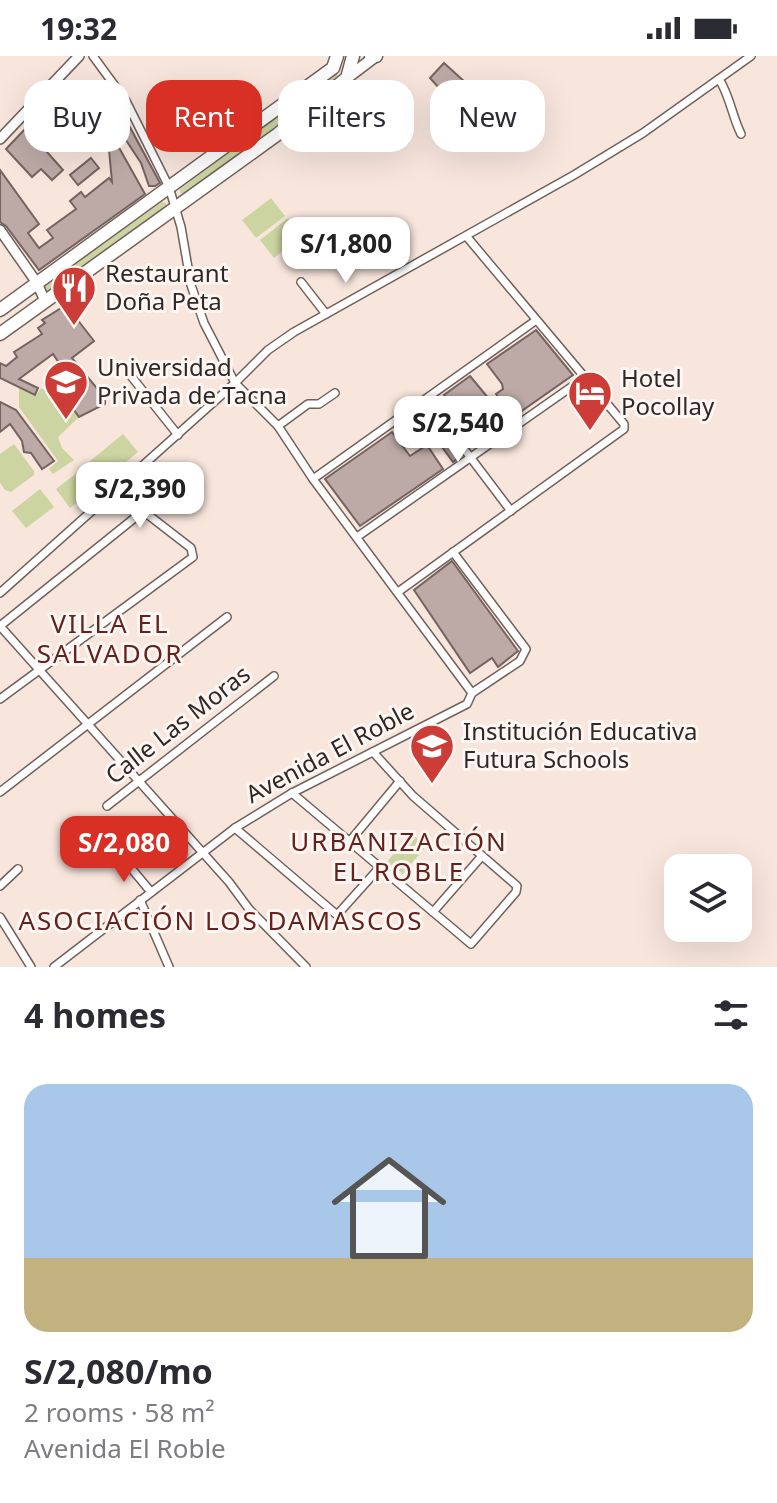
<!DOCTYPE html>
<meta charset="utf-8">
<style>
:root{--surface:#fff;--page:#f7f7f7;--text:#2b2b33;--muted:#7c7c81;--line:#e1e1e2;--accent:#d93025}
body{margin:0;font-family:"Noto Sans",sans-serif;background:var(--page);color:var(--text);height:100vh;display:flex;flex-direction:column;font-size:30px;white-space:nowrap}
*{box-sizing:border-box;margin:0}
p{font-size:26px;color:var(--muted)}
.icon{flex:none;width:44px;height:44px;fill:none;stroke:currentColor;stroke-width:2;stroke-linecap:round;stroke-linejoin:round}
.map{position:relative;height:911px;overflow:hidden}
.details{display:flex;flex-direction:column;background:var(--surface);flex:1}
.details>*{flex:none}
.top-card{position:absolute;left:24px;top:24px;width:730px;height:72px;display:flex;gap:16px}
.fabs{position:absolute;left:664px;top:798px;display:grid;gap:16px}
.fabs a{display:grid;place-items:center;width:88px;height:88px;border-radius:16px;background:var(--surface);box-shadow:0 8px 32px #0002;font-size:40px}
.price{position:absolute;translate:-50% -68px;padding:0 18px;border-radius:16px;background:#fff;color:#222;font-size:26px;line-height:52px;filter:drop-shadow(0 2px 4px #0008)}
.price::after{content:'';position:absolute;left:50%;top:48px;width:24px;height:18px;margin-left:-12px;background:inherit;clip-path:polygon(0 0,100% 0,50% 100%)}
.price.current{background:var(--accent);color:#fff}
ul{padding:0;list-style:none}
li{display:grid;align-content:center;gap:16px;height:424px;padding:0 24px}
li+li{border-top:2px solid var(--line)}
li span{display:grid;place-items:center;height:248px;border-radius:24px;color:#555}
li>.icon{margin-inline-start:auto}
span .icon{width:144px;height:144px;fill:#fffc;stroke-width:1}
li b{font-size:34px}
h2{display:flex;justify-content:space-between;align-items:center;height:96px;padding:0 24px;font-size:34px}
.chip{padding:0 28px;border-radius:24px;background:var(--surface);box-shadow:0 8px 32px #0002;font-size:28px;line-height:72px}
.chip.current{background:var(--accent);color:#fff}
.status{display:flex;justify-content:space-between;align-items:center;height:56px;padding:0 40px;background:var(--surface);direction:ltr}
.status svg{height:22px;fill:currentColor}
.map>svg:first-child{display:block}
</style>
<div class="status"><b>19:32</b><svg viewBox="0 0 49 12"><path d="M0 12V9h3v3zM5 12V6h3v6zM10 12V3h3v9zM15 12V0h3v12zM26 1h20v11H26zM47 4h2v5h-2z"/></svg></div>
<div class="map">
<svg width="777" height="911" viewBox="0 0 777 911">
<rect width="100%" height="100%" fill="#f8e6dd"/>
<!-- green -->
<g fill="#ccd5a1">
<path d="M336,16L339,23L187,138L180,137V133Z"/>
<path d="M65,40L96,59V62L107,67L109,64L115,72L111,80L94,87H78L51,57Z"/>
<path d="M271,142L285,160L256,182L242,164Z"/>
<path d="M162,146L166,147V152L49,236L45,235V230Z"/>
<path d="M288,162L302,179L274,202L260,184Z"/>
<path d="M19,332L36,340L41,332L57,340L63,338L79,361L58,381L62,392L74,404L53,418L49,413L58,405L19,351Z"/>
<path d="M123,378L138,396L104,424L89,406Z"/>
<path d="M14,388L34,415V419L11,436L5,434L0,427V398Z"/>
<path d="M82,413L97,431L70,452L56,433Z"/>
<path d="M40,433L54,451L26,472L12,455Z"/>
<path d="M411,777L426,790L403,818L387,806Z"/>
</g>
<!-- building -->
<g fill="#bdaaa7" stroke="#746360" stroke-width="2">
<path d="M444,7L498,56L479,76L430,22Z"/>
<path d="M118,49L160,127L155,130H149L141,107L114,66L103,60Z"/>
<path d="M46,51L71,79L63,87L58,85L47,96L63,114L52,124L41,113L32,121L6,93Z"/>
<path d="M113,81L145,138L39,214L6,170L0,166V114L39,168L28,177L39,192L53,182L47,174L76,153L70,145L81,136L85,141L109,122L112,126L108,83Z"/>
<path d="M91,102L99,112L78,129L70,119Z"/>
<path d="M66,249L94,285L72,302L105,342V348L79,361L61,336L71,325L53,298L19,323L38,332L35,339L0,322V307L6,310L17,301L14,296L42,278L38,272L45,267L42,264Z"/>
<path d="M536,274L573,319L513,361L496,338L503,333L502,328L487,308Z"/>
<path d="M470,320L489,343L481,350L498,372L471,391L454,369L463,363L444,339Z"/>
<path d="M0,346L16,354L54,405L42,413L31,397L24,396L22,385L10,368L0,376Z"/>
<path d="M425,352L461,400L453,406L426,369L417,376L408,365Z"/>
<path d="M392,376L410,400L427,389L443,413L360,470L325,423Z"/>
<path d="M452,505L518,595L498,611L492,602L470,617L414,534Z"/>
</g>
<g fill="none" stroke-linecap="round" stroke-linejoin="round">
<!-- minor casing -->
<g stroke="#70615a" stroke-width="10">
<g id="minor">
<path d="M93,0L126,45L169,131L181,171L191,229L204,267L235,327L278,370L313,423L472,637"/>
<path d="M719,23C730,40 732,60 741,78"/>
<path d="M301,226L326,258"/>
<path d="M131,320L178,379"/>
<path d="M427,344L511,455"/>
<path d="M278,370L308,348H319L335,337"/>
<path d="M313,423L535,265"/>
<path d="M357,481L584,322"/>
<path d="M453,496L526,593L520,605L472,637"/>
<path d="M398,536L624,373V368L467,181"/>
<path d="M0,537L235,327L268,294L294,276L574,119L643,77L751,0"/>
<path d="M0,570L229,826L249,853L306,911"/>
<path d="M0,570L142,456"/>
<path d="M0,643L193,501L191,492L116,434"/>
<path d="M0,736L227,561"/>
<path d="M292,737L471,888L516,836L517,830L413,740L373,696"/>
<path d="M107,750L274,620"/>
<path d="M235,772L337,859L380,811"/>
<path d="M350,785L400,725"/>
<path d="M121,800L151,836"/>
<path d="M0,830L18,813"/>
<path d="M140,844L169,911"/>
<path d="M433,856L481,801"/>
<path d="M0,861L31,911"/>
<path d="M54,911L235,772L292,737L467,648L472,637"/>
</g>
</g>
<!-- tertiary casing -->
<g stroke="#70615a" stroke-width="12">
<g id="tertiary">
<path d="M0,83L79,0"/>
<path d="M0,174L37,227L45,245"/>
</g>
</g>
<!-- secondary casing -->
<g stroke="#70615a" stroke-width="13">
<path id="secondary" d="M347,22L376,0"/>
</g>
<!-- trunk casing -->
<g stroke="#70615a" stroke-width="15">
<g id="trunk">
<path d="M371,0H376"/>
<path d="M0,254L333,12L337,0"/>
<path d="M0,278L278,78L347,22L353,0"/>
</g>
</g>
<!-- minor -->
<use href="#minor" stroke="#fff" stroke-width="7"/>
<!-- tertiary -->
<use href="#tertiary" stroke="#fff" stroke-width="9"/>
<!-- secondary -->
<use href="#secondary" stroke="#fff" stroke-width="10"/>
<!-- trunk -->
<use href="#trunk" stroke="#fff" stroke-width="12"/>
</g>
<!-- icons -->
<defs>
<g id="restaurant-pin" transform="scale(2.3)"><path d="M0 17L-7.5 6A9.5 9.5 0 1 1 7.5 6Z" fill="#cb3d36" stroke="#fdf6f2"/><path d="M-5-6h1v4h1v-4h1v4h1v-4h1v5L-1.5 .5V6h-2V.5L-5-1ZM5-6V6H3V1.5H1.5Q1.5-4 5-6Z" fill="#fff"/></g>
<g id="university-pin" transform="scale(2.3)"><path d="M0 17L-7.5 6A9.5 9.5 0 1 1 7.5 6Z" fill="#cb3d36" stroke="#fdf6f2"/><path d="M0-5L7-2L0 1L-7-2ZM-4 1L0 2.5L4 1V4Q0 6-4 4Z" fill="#fff"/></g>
<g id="hotel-pin" transform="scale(2.3)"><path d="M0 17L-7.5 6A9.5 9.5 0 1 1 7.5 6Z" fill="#cb3d36" stroke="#fdf6f2"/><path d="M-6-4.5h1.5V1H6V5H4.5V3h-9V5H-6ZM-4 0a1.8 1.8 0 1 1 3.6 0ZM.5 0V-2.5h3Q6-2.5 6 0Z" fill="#fff"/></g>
<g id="school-pin" transform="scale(2.3)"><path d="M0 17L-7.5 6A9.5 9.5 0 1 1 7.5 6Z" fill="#cb3d36" stroke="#fdf6f2"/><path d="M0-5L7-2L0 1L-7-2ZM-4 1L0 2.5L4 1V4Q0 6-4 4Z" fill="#fff"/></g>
</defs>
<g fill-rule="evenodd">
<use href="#restaurant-pin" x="74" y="232"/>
<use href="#university-pin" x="66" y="326"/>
<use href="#hotel-pin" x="590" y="337"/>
<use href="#school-pin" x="432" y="690"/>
</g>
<g text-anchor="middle" stroke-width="6" stroke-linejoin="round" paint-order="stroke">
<!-- poi labels -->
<g font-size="24" fill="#2f2825" stroke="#fdf6f2" text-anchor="start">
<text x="105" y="226">Restaurant<tspan x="105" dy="28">Doña Peta</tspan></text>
<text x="97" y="320">Universidad<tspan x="97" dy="28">Privada de Tacna</tspan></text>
<text x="621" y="331">Hotel<tspan x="621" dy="28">Pocollay</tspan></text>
<text x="463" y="684">Institución Educativa<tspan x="463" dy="28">Futura Schools</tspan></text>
</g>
<!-- street labels -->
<g font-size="24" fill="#2f2825" stroke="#fdf6f2">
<text transform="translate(178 669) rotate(-38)" y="8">Calle Las Moras</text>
<text transform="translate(330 697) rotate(-28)" y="8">Avenida El Roble</text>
</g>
<!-- neighbourhood labels -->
<g font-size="26" letter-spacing="2" fill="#66211c" stroke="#fdf6f2">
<text x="110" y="577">VILLA EL<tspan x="110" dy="30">SALVADOR</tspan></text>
<text x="399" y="795">URBANIZACIÓN<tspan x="399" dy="30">EL ROBLE</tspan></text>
<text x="221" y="874">ASOCIACIÓN LOS DAMASCOS</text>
</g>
</g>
</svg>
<div class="fabs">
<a><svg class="icon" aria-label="layers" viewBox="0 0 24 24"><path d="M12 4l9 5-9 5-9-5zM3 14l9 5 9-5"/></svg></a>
</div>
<b class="price" style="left:346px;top:229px">S/1,800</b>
<b class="price" style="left:458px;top:408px">S/2,540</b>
<b class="price" style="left:140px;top:474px">S/2,390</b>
<b class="price current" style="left:124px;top:828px">S/2,080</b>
<div class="top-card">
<a class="chip">Buy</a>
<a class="chip current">Rent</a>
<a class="chip">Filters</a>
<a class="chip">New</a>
</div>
</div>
<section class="details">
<h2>4 homes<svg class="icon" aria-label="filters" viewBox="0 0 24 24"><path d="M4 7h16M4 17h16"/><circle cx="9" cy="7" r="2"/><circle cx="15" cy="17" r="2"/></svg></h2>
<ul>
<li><span style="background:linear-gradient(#a9c7e8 70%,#c2b280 0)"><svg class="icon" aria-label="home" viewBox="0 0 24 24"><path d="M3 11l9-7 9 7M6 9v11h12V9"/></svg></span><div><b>S/2,080/mo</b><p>2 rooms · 58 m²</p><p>Avenida El Roble</p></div></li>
</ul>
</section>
